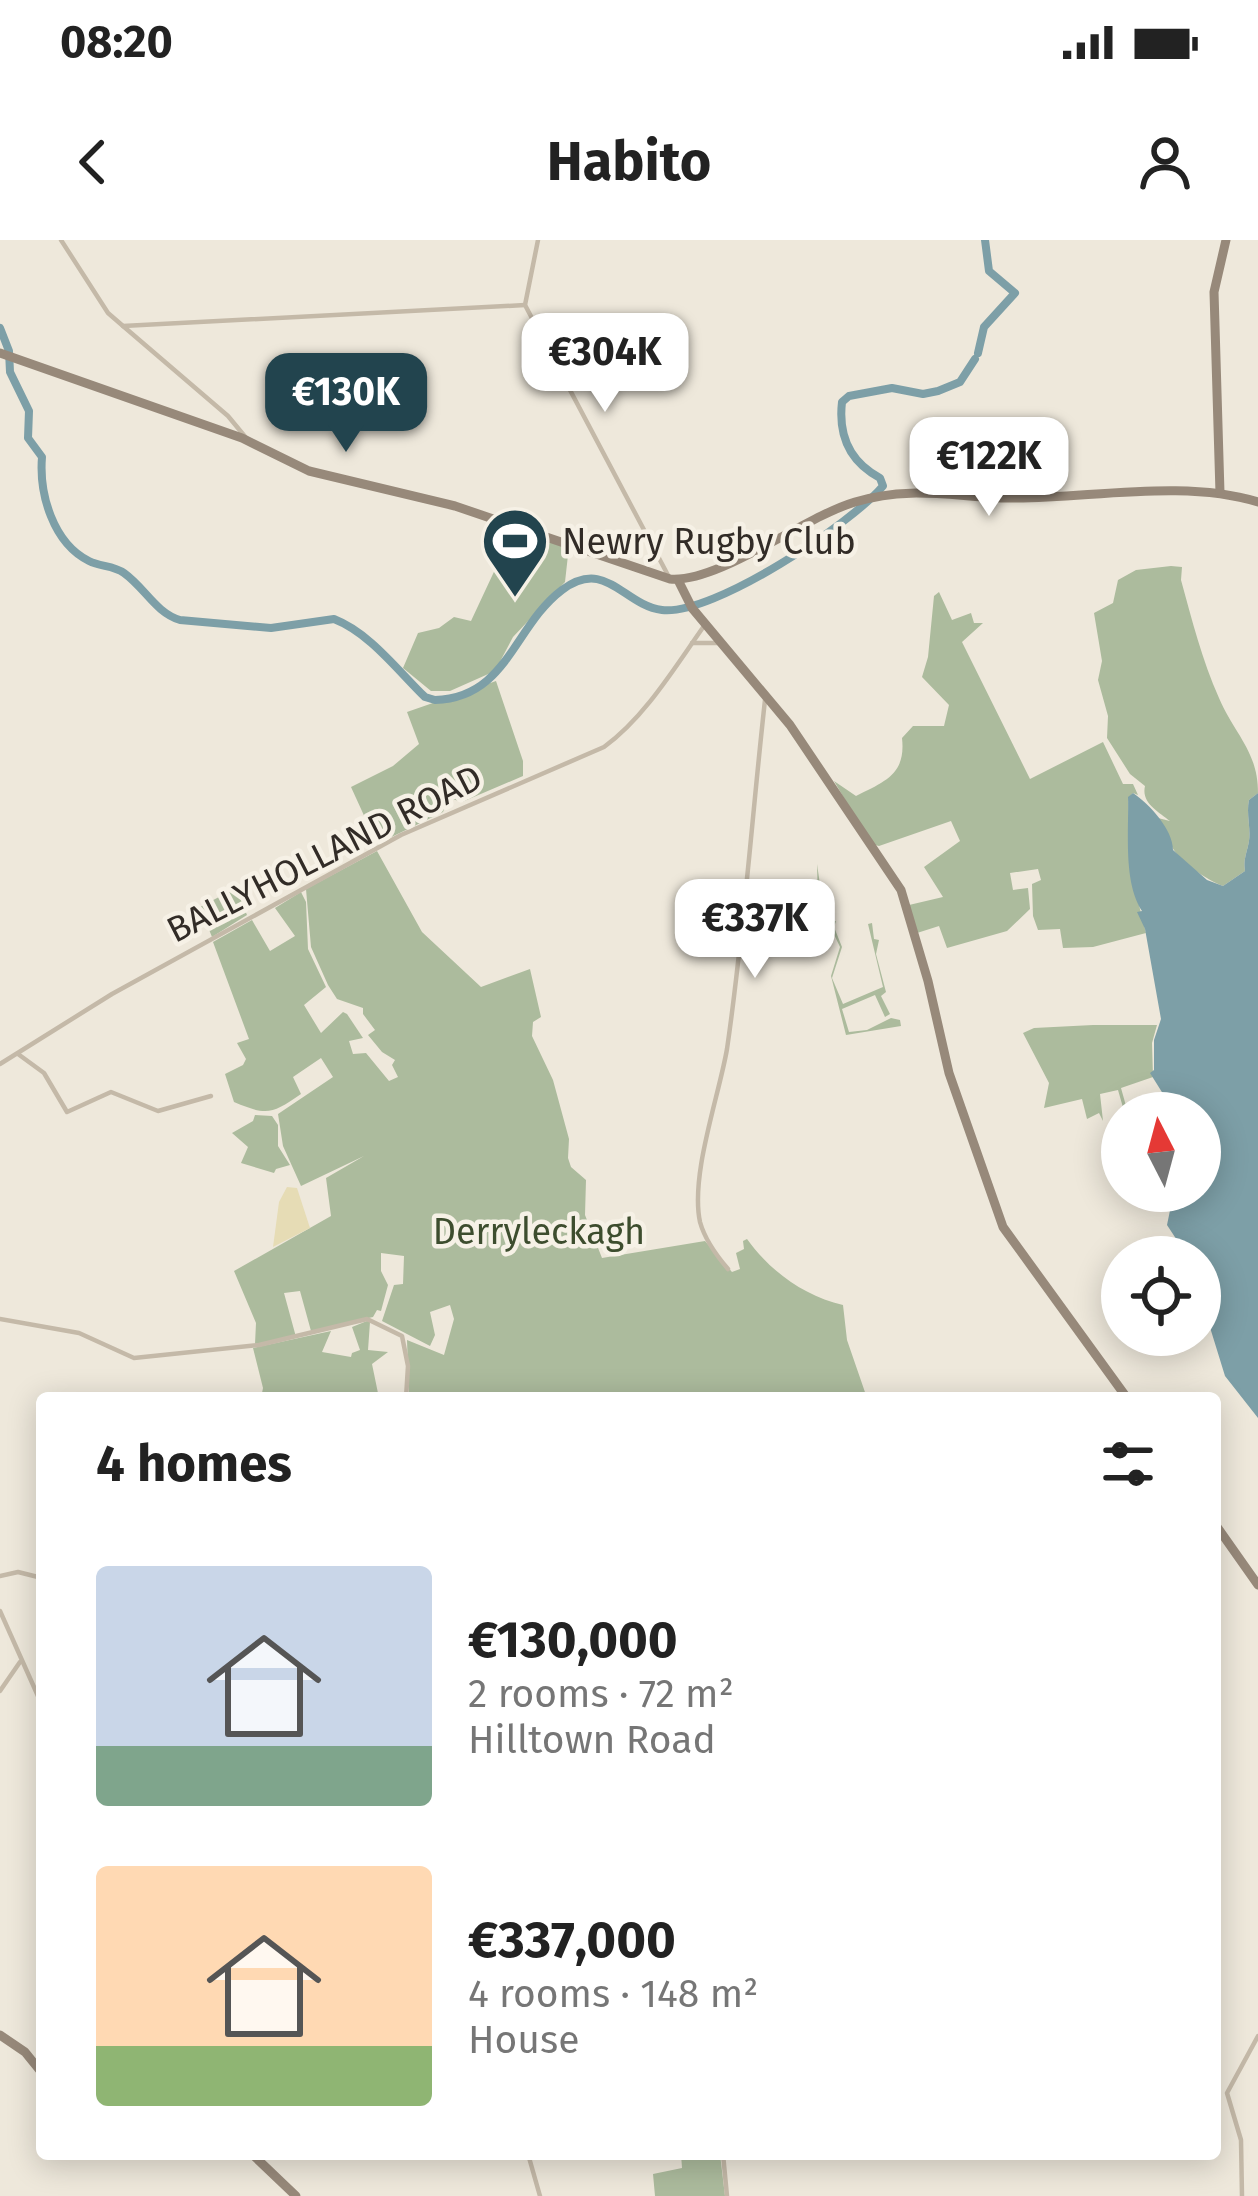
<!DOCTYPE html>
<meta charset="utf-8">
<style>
:root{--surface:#fff;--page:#f6f6f6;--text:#222;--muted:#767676;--accent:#22444e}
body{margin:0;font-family:"Fira Sans",sans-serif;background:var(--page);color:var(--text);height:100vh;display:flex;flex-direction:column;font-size:45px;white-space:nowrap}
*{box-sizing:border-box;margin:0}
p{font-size:39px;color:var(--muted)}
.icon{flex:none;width:66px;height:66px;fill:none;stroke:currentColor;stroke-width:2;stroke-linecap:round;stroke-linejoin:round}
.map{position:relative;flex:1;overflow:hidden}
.details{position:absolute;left:36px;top:1152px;width:1185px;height:768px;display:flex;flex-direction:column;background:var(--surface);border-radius:12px;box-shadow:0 6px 30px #0003}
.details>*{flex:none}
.needle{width:78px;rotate:354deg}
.fabs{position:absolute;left:1101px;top:852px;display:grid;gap:24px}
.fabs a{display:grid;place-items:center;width:120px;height:120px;border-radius:50%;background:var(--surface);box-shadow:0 6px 30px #0003;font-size:60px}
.price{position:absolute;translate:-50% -102px;padding:0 27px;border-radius:24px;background:#fff;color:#222;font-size:39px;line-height:78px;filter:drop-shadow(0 3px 6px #0008)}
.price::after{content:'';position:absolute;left:50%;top:72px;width:36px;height:27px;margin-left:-18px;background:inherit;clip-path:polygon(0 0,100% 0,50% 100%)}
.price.on{background:var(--accent);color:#fff}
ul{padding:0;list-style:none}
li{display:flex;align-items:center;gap:36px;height:300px;padding:0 60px}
li span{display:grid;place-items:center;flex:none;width:336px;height:240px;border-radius:12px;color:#555}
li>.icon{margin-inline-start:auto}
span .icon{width:144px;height:144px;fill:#fffc;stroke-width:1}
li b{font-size:51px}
h2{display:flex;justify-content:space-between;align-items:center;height:144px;padding:0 60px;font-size:51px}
.status{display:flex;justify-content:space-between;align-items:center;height:84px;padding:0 60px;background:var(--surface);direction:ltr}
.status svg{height:33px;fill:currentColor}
header{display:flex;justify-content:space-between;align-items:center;height:156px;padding:0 60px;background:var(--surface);font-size:54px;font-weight:700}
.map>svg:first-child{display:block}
</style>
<div class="status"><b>08:20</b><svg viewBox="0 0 49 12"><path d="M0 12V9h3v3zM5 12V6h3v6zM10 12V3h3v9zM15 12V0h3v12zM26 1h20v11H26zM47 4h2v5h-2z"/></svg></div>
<header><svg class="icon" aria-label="back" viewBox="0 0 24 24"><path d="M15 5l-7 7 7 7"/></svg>Habito<svg class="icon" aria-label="person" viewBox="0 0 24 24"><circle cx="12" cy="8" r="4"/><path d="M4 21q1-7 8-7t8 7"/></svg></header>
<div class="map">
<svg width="1258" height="1956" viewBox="0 0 1258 1956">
<rect width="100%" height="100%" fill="#eee8db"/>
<!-- green -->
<g fill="#acbb9d">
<path d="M514,289L569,306L565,342L513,397L495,431L450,451H431L403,428L418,393L439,388L454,377L471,381Z"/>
<path d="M1171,326L1182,327L1181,340C1192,380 1202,420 1219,458C1235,495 1258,511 1258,553L1249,560C1246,574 1251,588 1249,601C1247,613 1243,619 1245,631L1223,646C1207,640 1180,622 1172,607C1166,596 1167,588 1158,578L1170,581C1158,571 1141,563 1145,546L1130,534L1107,498L1108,476L1098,440L1102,421L1094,373L1113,363L1118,340L1136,330Z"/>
<path d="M939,352L952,380L971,373L974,383H983L962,402L1030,539L1103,502L1123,544H1133L1138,555L1133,553L1128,558L1131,633L1146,693L1093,707L1063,708L1060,689L1038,690L1033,676L1032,644L1041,640L1038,629L1010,633L1013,650L1028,648L1030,669L1007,691L947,708L939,686L917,693L909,665L943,657L924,627L960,601L951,581L879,606L871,604L834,541L856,556C886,541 906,534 902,498L913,486H944L949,465L922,437L928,417L934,356Z"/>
<path d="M496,441L523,521V536L462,562L449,558L443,572L377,604L351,547L393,526L419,504L407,472Z"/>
<path d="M377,611L422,692L481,747L530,729L541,777L533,782L532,796L553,840L569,899L568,918L571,927L586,940L585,975L602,1018L705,1001L732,1032L740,1029L736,1013L744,1009L743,1001L747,999C770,1031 804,1056 843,1065L847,1100L867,1158H548L547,1153L539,1158H409L407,1100L444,1115L454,1079L450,1065L430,1072L435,1095L430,1106L382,1081L394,1045L403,1044L404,1016L381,1013V1031L388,1045L381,1071L377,1070L373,1077L311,1091L300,1051L284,1053L296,1097L255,1104L256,1083L234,1031L331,976L326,938L364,916L301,946L283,906L278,874L333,837L321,818L293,837L301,854C272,874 267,876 234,862L225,834L243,825L246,819L237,803L249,799L213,702L252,680L270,711L295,696L275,668L301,652L306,662L308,709L326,747L304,765L321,793L343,772L347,774L363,798L349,801L353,814L366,813L389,841L398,837L392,825L395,820L382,812L368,795L375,790L363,774V768L337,759L328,745L311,707L306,649Z"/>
<path d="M817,624L823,665L831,682L836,681L834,687L842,707L832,738L843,764L883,747L868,684L872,683L874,699L879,700L876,714L886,752L881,756L890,774L885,777L875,755L842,769L849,792L867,790L891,778L900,780L901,786L846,795L831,736L840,707L821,667L747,671L818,663Z"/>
<path d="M236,648L247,675L212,697L200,667Z"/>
<path d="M1093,785H1157L1152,803L1153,837L1121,848L1128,873L1124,871L1118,850L1100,854L1103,881L1099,873L1087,879L1082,859L1044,868L1049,843L1023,793L1034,788Z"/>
<path d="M255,875L272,876L278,885V906L290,925L276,929L274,933L241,923L248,907L232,893L253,881Z"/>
<path d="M367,1081L370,1082L368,1110L388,1112L372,1124L379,1158H261L263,1148L253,1108L331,1091L322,1112L351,1117L352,1113L360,1110L352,1087Z"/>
<path d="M681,1914H720L725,1956H655L653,1934L682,1928Z"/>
</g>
<!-- sand -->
<path fill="#e6dcb5" d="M287,947L297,948L310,988L273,1007L279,962Z"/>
<!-- water -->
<path fill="#7d9fa7" d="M1133,553C1149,564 1173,589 1173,610L1207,640L1223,646L1245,631C1243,619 1247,613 1249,601C1251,588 1246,574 1249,560L1258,553V1178L1225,1136L1200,1055V1017H1188L1167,985L1174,951H1200V873H1175L1150,833L1154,830V800L1161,779L1145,689L1137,672L1142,671C1123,642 1129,592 1128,557Z"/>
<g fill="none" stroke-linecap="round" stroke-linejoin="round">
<!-- river -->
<g stroke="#7d9fa7" stroke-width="8">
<path d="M0,88L9,111L10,132L29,171L28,198L42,217C39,254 53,303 89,321C101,327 113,325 124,333C145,348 156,373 180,380L271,388L334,379C370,393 398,431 425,457L435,460C507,458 514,386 562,350C606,317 623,365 662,370C713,376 852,283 883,246L880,238C850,222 838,197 842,162L849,156L892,148L923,154L938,151L960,142L975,119"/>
<path d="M978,113L984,87L1015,53L989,31L985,0"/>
</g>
<!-- street -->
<g stroke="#c4b9a8" stroke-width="4.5">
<path d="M61,0L108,73L123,86L525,65"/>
<path d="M538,0L525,65L670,339"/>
<path d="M123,86L228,176L247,199"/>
<path d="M692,403H720"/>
<path d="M18,814L44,833L67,872L111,852L158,871L211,856"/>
<path d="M0,824L112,754L401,595L604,507C645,477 675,427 704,386"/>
<path d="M728,1029C716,1015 705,1000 700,982C690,935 719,856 727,809C744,693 752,576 765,460"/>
<path d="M0,1079L79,1093L134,1118L259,1105L367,1079L402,1096L408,1126L406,1158"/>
<path d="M0,1336L18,1332L42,1338"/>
<path d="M0,1371L42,1465"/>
<path d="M0,1451L20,1422"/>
<path d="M528,1914L540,1956"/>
<path d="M723,1914L727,1956"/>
<path d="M1242,1956L1241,1900L1227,1853L1258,1796"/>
</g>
<!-- secondary -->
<g stroke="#97897a" stroke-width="9">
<path d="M0,113L242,198L309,231L455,266L670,339C719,343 804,277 855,262C908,246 949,256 1001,258C1082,260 1181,238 1258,262"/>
<path d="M1220,253L1214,52L1226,0"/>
<path d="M678,340L692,368L790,485L901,650L928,741L949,833L1003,987L1127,1158"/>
<path d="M1215,1284L1258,1345"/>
<path d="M0,1795L25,1812L42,1833"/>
<path d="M252,1914L296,1956"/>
</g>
</g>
<!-- icons -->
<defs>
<g id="stadium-pin" transform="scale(3.45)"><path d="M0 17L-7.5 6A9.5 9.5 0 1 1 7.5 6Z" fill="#22444e" stroke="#f6f1e6"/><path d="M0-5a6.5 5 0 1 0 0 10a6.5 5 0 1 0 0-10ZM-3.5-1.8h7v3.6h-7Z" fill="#fff"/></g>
</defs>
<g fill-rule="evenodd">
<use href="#stadium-pin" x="515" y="301"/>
</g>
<g text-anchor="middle" stroke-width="9" stroke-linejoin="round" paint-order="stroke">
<!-- poi labels -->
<g font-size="36" fill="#322c27" stroke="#f6f1e6" text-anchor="start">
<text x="562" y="314">Newry Rugby Club</text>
</g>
<!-- street labels -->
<g font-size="36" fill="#322c27" stroke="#f6f1e6">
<text transform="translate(324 613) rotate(-27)" y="13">BALLYHOLLAND ROAD</text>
</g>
<!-- park labels -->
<g font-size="36" fill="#3d4d2e" stroke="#f6f1e6">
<text x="539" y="1004">Derryleckagh</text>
</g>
</g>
</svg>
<div class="fabs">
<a><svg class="needle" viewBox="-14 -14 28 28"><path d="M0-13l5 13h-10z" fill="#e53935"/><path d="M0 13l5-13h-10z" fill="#767676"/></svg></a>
<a><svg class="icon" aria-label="locate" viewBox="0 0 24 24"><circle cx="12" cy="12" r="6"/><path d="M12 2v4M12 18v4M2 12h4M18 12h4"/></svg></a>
</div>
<b class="price" style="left:605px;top:175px">€304K</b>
<b class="price on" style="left:346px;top:215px">€130K</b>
<b class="price" style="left:989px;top:279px">€122K</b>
<b class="price" style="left:755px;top:741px">€337K</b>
<section class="details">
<h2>4 homes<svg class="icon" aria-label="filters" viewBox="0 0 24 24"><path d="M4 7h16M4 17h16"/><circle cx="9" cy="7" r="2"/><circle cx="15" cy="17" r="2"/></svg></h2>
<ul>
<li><span style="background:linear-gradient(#c9d6e8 75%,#7fa58c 0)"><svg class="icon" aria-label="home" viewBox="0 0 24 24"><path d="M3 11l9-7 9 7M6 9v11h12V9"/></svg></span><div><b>€130,000</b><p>2 rooms · 72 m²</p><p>Hilltown Road</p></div></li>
<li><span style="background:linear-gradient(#ffd9b3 75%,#8fb573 0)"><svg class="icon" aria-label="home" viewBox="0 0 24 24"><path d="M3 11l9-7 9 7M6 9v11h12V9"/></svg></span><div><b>€337,000</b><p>4 rooms · 148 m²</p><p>House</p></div></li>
</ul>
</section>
</div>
